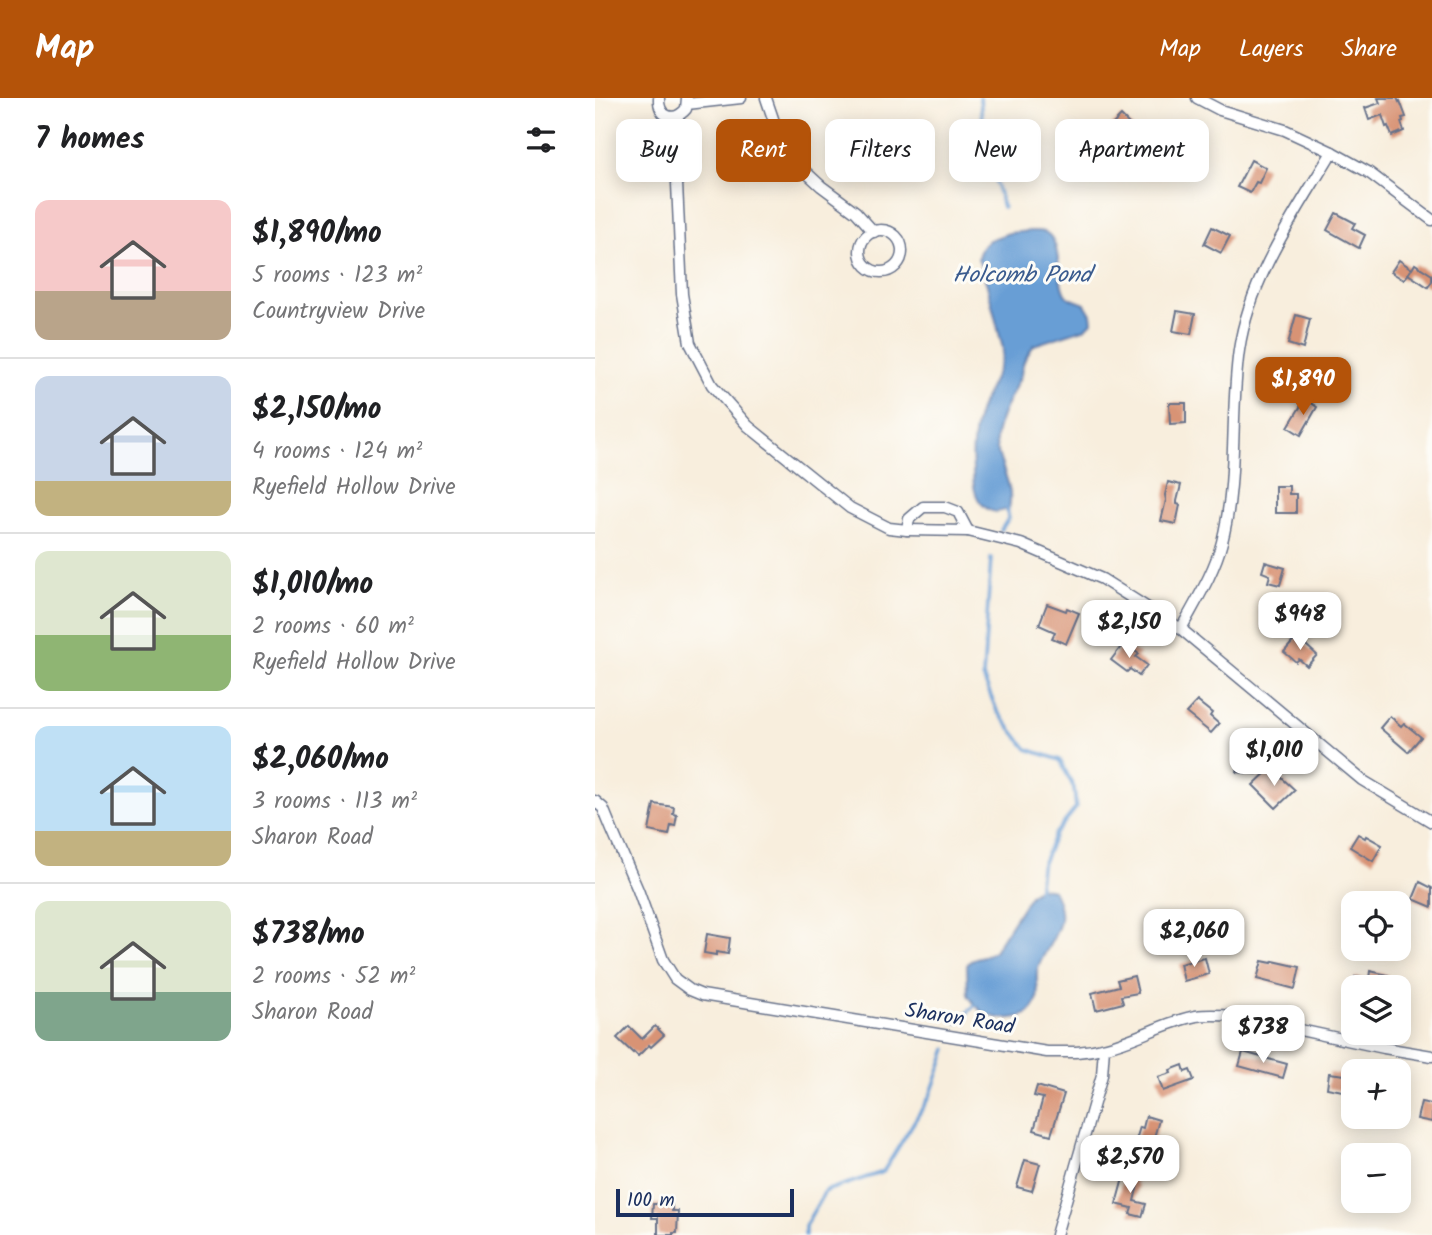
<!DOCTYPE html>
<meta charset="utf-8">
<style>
:root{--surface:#fff;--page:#f2f2f2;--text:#202124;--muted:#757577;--line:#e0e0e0;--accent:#b45309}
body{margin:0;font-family:Kalam,sans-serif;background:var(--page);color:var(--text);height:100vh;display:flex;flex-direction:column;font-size:26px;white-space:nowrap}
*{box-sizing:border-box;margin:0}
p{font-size:23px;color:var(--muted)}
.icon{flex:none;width:38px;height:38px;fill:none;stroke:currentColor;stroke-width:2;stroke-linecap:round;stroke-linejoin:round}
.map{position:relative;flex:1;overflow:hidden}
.panel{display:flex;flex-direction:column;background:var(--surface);width:595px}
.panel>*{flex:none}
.top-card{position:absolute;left:21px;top:21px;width:665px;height:63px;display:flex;gap:14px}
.tools{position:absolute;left:746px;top:793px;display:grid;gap:14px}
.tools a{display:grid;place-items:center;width:70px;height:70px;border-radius:14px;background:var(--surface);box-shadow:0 4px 18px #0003;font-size:35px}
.scale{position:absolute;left:21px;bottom:18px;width:178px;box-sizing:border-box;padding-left:7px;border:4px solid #1b2f5e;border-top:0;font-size:19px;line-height:24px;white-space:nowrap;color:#1b2f5e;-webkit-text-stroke:5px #fdfcf7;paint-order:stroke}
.price{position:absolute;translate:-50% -60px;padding:0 16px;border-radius:14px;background:#fff;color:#222;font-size:23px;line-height:46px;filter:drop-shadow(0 2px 4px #0008)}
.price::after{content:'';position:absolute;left:50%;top:42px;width:21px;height:16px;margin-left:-10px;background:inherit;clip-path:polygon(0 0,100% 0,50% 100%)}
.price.active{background:var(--accent);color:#fff}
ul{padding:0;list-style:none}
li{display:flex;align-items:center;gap:21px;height:175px;padding:0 35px}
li+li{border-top:2px solid var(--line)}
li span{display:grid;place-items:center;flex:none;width:196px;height:140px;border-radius:14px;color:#555}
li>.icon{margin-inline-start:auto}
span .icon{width:84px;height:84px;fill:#fffc;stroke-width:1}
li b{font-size:30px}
h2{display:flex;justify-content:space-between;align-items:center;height:84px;padding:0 35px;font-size:30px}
.tag{padding:0 24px;border-radius:14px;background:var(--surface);box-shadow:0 4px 18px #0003;font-size:24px;line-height:63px}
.tag.active{background:var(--accent);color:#fff}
header{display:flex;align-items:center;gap:42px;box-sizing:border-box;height:98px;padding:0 35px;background:var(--accent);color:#fff}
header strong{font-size:33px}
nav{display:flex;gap:38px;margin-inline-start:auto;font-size:24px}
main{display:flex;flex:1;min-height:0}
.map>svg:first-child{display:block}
</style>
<header>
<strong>Map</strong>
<nav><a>Map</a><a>Layers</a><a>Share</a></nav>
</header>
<main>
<section class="panel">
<h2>7 homes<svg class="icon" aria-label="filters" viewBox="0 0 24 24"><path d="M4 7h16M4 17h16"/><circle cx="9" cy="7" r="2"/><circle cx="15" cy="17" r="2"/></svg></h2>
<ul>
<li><span style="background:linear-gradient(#f6c9c9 65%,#b9a48a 0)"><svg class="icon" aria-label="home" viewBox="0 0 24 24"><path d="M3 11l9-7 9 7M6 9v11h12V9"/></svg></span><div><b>$1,890/mo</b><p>5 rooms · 123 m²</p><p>Countryview Drive</p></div></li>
<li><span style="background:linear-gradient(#c9d6e8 75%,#c2b280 0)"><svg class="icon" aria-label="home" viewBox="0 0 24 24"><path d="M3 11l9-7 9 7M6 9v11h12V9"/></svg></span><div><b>$2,150/mo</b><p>4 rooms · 124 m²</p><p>Ryefield Hollow Drive</p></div></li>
<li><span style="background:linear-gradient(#dfe7d0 60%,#8fb573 0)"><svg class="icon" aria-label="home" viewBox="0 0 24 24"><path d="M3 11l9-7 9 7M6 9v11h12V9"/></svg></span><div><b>$1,010/mo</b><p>2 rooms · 60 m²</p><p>Ryefield Hollow Drive</p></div></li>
<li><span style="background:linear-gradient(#bfe0f5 75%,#c2b280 0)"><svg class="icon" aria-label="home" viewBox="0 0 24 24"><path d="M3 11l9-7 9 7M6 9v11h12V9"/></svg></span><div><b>$2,060/mo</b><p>3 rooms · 113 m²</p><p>Sharon Road</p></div></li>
<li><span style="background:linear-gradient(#dfe7d0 65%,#7fa58c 0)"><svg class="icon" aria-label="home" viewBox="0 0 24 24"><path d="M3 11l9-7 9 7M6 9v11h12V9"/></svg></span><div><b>$738/mo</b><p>2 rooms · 52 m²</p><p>Sharon Road</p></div></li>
</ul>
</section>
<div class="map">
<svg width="837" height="1137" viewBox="0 0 837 1137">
<rect width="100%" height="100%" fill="#fdfcf7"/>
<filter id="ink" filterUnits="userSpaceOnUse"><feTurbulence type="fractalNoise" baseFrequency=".0143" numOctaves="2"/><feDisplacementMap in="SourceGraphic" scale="14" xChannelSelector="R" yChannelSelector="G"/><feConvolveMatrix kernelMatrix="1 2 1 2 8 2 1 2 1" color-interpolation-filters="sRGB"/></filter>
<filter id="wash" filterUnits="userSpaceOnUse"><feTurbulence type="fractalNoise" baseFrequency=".00686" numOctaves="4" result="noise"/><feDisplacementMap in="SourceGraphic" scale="28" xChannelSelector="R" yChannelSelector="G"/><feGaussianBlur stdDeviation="1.57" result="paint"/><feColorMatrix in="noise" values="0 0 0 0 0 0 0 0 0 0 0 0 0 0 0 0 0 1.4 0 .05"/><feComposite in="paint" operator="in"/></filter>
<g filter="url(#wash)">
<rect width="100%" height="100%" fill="#f8eedd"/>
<!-- water -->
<g fill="#689ed5" stroke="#42669a" stroke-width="2">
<path d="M436,133C442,133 449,132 453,136C467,147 461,181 470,196C475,202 484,203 490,206L496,216L497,224L491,230L439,247L430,261L427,269L426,277C418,294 399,328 401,345C403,366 420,388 414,410C405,415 397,416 389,408C379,400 378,385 378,372C376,346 379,322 391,297C398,282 407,267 408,251L392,187L383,160L384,156L387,149L394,142L414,135Z"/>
<path d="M447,790L458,792C476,825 457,838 444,867C438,880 446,893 441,905C434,924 402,923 388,914C382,910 377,903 373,897L372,867C380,856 389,861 399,853L435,797L441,792Z"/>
</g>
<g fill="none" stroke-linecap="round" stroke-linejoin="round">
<!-- stream -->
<g stroke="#689ed5" stroke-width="3.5">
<path d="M385,0L389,45L408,109"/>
<path d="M406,432L413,421L412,408"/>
<path d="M396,460L388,579L402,613L432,651L465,662L479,690L481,710L460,736L446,769L443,796"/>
<path d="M362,925L383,904"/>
<path d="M210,1137V1128L230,1093L288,1074L335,998L352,951"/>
</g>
</g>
<g id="blocks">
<!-- building -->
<g fill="#d89375">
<path d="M783,0H802L804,4L805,3L811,19L807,20L808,23L806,24L809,33L797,38L793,28L791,29L787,17L774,22L770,10L785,5Z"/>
<path d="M526,18L557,49L545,61L514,30Z"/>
<path d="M656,62L671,70L664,85L661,84L655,95L642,89Z"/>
<path d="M741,115L760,125L757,130L770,137L764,150L732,132Z"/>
<path d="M617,129L635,138L626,155L609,146Z"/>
<path d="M804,162L817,171L820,166L837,177V183L833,189L813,176L816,172L809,182L796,174Z"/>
<path d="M582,213L600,216L596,236L578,233Z"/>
<path d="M701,217L715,221L708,251L693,246Z"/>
<path d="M710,301L722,309L706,337L693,329Z"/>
<path d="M574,305H591V325L575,326Z"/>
<path d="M573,384L586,387L582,403V406L585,407L581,426L566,423L571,402L570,397Z"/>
<path d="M680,388H694V396H701V415H680Z"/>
<path d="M670,464L690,470L685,487L673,484L675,477L667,474Z"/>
<path d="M452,506L471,513L472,510L484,515L471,546L457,540L460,534L444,527Z"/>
<path d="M702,539L722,557L712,568L704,561L701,564L689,554Z"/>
<path d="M529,545L544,556L541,559L552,567L544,578L535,571L532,574L516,562Z"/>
<path d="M602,603L617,615L615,618L624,626L616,635L591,615Z"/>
<path d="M795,618L806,628L809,625L826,639L813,654L785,630Z"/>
<path d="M644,660L664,663L662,676L642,674Z"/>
<path d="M676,670L700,692L681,710L658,687Z"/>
<path d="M59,706L79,709L78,716L82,717L80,728L76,727L74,737L54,733Z"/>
<path d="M763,736L770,740L771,738L787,747L778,763L755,749Z"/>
<path d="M825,784L837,790V809L818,801Z"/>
<path d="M112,836L135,840L133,856L121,854V857L109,855Z"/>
<path d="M610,860L614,876L589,883L585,866Z"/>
<path d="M667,863L677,865L678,863L705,869L700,891L662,881Z"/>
<path d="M775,873L793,877L791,887H790L789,889H759L760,879L774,881Z"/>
<path d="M539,878L543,895L526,898L528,905L501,912L497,895L524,888L522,882Z"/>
<path d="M34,928L47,941L60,928L69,937L56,949L54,947L43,958L39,954L38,955L22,940Z"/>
<path d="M648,954L692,966L688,980L644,968Z"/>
<path d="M588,967L590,974L595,972L599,982L568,993L563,979L576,975L575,972Z"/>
<path d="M734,975L758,978V995L732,990Z"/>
<path d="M442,988L469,996L456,1037L439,1032L448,1000L439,998Z"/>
<path d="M826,1004L837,1006V1024L822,1021Z"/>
<path d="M551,1018L564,1022L553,1060L537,1055L545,1029L548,1030Z"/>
<path d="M430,1062L445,1066L437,1093L422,1089Z"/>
<path d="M530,1073L542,1076L540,1086L543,1087L539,1103L551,1106L547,1119L535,1116L537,1110L521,1106Z"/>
<path d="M58,1106H77V1113H83L82,1135H78V1137H63V1120H57Z"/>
</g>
</g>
</g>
<g filter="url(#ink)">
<use href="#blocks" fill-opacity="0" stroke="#68728a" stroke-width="2"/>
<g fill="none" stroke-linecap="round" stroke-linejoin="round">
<!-- minor casing -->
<g stroke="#68728a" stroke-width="13">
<g id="minor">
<path d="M64,0C63,19 79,25 91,11L92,0"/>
<path d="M171,0L185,41L201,65L226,88L261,114L279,134"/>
<path d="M602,0L625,12L690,32L737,54L773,74L837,122"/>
<path d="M92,6L146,0"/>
<path d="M79,19L87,196L95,245L117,287L153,328L255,410L294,430L312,432L314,421L328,409H350L363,414L373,433"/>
<circle cx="286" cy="153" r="21"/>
<path d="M312,432L373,433L426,446L507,481L586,531L767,682L837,724"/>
<path d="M586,531C601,503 619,475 627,444C643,381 635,315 644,252C655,179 700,116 737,54"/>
<path d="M0,703L8,710L17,732L43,792L68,862L80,881L95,892L107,897L452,954C471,954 489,955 507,950C540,943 569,924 601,918C614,916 627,917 640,918L789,950L837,958"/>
<path d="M461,1137L507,977L509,950"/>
</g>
</g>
<!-- minor -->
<use href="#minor" stroke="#fff" stroke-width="10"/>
</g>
</g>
<g text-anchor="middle" stroke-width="6" stroke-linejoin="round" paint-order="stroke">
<!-- street labels -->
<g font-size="21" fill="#1b2f5e" stroke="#fdfcf7">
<text transform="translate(365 920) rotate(9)" y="7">Sharon Road</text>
</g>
<!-- water labels -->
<g font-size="23" font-style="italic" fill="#3a5b8e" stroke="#fdfcf7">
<text x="427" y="184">Holcomb Pond</text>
</g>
</g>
</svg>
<div class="tools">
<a><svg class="icon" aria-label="locate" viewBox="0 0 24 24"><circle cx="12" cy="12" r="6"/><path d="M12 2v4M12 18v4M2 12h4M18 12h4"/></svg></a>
<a><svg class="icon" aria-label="layers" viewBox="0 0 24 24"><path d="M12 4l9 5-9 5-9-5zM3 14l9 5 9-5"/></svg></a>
<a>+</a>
<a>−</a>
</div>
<div class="scale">100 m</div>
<b class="price active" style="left:708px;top:319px">$1,890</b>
<b class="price" style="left:705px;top:554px">$948</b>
<b class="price" style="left:534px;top:562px">$2,150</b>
<b class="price" style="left:679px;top:690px">$1,010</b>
<b class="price" style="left:599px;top:871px">$2,060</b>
<b class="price" style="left:668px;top:967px">$738</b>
<b class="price" style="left:535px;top:1097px">$2,570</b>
<div class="top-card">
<a class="tag">Buy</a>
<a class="tag active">Rent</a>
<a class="tag">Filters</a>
<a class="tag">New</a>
<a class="tag">Apartment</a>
</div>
</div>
</main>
